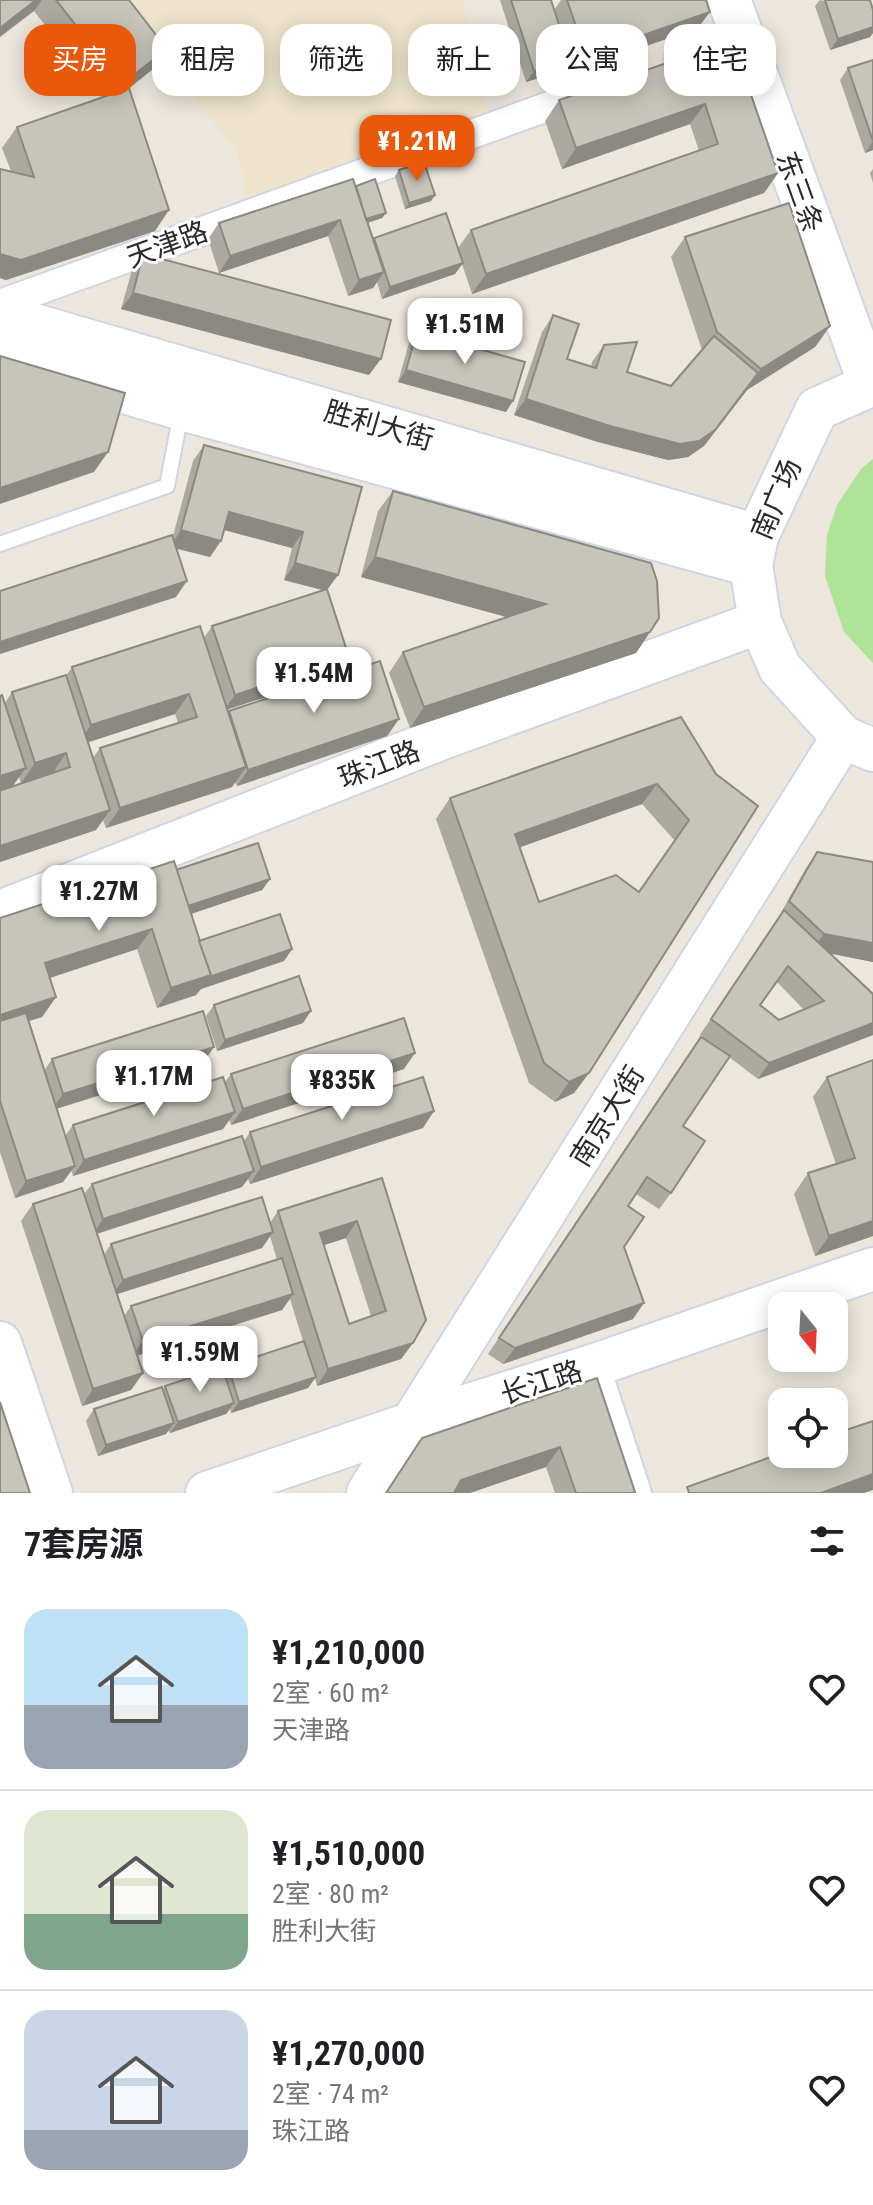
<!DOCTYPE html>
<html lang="zh">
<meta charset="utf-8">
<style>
:root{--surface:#fff;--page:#f6f6f6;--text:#202124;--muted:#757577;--line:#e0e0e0;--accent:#ea580c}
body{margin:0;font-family:"Roboto Condensed","Noto Sans SC",sans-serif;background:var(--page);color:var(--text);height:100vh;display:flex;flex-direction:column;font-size:30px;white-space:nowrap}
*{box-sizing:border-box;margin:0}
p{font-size:26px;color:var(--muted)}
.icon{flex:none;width:44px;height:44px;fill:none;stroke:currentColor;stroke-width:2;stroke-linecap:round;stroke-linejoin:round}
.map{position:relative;height:1493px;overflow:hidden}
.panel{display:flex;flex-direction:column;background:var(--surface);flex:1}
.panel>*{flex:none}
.top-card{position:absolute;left:24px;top:24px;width:826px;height:72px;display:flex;gap:16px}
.needle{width:52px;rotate:162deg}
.fabs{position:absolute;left:768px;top:1292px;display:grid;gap:16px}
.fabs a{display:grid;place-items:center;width:80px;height:80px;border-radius:16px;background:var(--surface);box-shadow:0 4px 20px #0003;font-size:40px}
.price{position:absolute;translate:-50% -68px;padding:0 18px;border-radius:16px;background:#fff;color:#222;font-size:26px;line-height:52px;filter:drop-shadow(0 2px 4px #0008)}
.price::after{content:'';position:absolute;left:50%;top:48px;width:24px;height:18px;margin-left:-12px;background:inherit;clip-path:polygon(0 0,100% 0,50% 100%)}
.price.current{background:var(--accent);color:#fff}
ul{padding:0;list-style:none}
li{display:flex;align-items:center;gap:24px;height:200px;padding:0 24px}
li+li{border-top:2px solid var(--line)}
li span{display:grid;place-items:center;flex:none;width:224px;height:160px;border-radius:24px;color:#555}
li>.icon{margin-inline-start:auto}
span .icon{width:96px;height:96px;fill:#fffc;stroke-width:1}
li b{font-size:34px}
h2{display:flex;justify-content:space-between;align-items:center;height:96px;padding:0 24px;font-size:34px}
.chip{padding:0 28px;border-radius:24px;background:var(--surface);box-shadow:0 4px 20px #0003;font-size:28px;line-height:72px}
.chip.current{background:var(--accent);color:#fff}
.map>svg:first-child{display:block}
</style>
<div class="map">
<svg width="873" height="1493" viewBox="0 0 873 1493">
<rect width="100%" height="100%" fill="#ece6dc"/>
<!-- education -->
<path fill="#eee4cb" d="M109,0H462L488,111L248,199L236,149Z"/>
<!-- green -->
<path fill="#afe398" d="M873,459V663L844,632L825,576L827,535L837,505L861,469Z"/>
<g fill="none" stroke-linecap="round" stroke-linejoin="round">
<!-- lane casing -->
<g stroke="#d1d4e3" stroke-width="18">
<path id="lane" d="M0,544L167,486L181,413"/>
</g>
<!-- street casing -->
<g stroke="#d1d4e3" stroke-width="32">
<g id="street">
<path d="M678,60L741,37"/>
<path d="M0,304L594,90"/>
<path d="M595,1365L637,1493"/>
</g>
</g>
<!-- secondary casing -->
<g stroke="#d1d4e3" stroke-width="46">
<g id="secondary">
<path d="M729,0L870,384"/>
<path d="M0,315L757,536"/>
<path d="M0,355L182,409L751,565"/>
<path d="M873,384L817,409L757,536L751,565L760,622L780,668L843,737L873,750"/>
<path d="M0,912L445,737L760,622"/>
<path d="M0,1343L51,1493"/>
<path d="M207,1493L413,1423L595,1365L873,1269"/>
<path d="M368,1493L843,737"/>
</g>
</g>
<!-- lane -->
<use href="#lane" stroke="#fff" stroke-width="14"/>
<!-- street -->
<use href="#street" stroke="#fff" stroke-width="28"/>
<!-- secondary -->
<use href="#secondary" stroke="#fff" stroke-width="42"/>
</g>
<!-- wall -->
<g fill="#aba9a0" fill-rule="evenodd">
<path d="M0,0H129L167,49L153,69L128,89L155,231L6,280L0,278V169L11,171L2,148L17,127L102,98L34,11Z"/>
<path d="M500,0H551L554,10L561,0H706L698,28L574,71L570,60L562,71L526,82Z"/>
<path d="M820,0L873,10V33L870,37L830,50L815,6Z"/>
<path d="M713,47L778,173L764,193L472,294L462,264L455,274L382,299L377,282L373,288L348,296L328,236L219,273L208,239L219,223L356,186L386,213L382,218L368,223L373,239L458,248L471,230L699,151L690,124L562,169L545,121L559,100Z"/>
<path d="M873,60V150L865,153L840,80L848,68Z"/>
<path d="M873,169V183L870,173Z"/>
<path d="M399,170L435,195L431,201L405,209L395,176Z"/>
<path d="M685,237L830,326L815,347L747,390L704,446L688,457L668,460L598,442L514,415L542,332L553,315L567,359L591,367L592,362L604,345L627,372L671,386L702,350L671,257Z"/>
<path d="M143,254L369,375L121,309L132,270Z"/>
<path d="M417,331L506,412L398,382L409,343Z"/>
<path d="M204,445L362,487L338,575L327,590L349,657L337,674L227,709L228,712L399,719L387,736L237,786L235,782L232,787L106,828L103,820L96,830L0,862V696L5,703L12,692L66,676L72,667L204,638L212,626L324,590L284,580L292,548L224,530L210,557L177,548L176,597L0,654V591L173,536L193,461ZM175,714L178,723L100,748L93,758L88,742ZM19,777L21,783L13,786Z"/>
<path d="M393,491L650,632L636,653L410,728L389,673L403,652L507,617L361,577L378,511Z"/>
<path d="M716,774L589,1073L574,1093L555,1102L529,1083L436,819L450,798ZM642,804L675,841L639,892L539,902L520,847Z"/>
<path d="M817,852L873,862V962L830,953L873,994V1035L758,1079L729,1057L683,1126L671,1193L659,1209L636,1194L628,1206L624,1247L633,1319L503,1364L488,1354L701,1037L709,1042L700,1035L778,918L806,868ZM777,982L804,1010L779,1020L761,1005Z"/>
<path d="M176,870L270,879L262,890L191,914L199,941L292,949L284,961L201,989L196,995L157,1008L137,949L50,978L56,997L42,1017L28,1021L44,1071L52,1059L203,1063L56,1109L65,1136L73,1125L225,1082L231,1074L404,1069L231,1125L229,1120L223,1129L73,1176L71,1170L63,1182L15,1198L0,1152V918Z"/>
<path d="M214,1005L303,1023L217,1051L206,1016Z"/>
<path d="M873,1060V1236L815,1256L794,1194L808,1173L836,1164L813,1097L827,1077Z"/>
<path d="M423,1128L250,1184L248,1179L242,1187L97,1234L104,1255L111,1244L270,1223L278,1211L382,1178L413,1343L401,1359L317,1386L315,1378L308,1388L231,1413L230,1409L226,1414L170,1433L168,1430L166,1434L98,1456L86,1421L94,1409L163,1389L165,1386L224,1372L228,1366L303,1341L290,1299L282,1310L137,1356L143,1373L131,1390L82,1406L21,1221L33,1204L84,1194L92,1184L244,1141L250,1132ZM270,1236L277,1260L131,1306L124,1316L117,1294L262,1248ZM346,1238L371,1316L349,1324L324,1245Z"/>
<path d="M597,1378L635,1492L634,1493H555L546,1467L470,1493H385L422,1438Z"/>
</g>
<!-- shaded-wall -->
<g fill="#8b8982">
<path d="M36,0H42L34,11L0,37V28Z"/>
<path d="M710,12L698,28L574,71L586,55Z"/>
<path d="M873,27V33L870,37L830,50L838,39Z"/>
<path d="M167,49L153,69L108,105L122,84Z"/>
<path d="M570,59L562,71L526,82L534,71Z"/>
<path d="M705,104L690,124L562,169L576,148Z"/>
<path d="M873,141V150L865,153Z"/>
<path d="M778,173L764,193L472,294L486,274Z"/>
<path d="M435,195L431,201L405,209L409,203Z"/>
<path d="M169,210L155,231L6,280L0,278V254Z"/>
<path d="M386,213L382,218L356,226L360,220Z"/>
<path d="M340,220L328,236L219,273L230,256Z"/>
<path d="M463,263L455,274L382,299L390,287Z"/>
<path d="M384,272L373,288L348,296L359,280Z"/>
<path d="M133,293L381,359L369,375L121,309Z"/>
<path d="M830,326L815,347L747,390L704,446L688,457L668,460L598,442L514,415L526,399L715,430L761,369Z"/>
<path d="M406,370L513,401L506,412L398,382Z"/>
<path d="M108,452L94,472L0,504V488Z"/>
<path d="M229,512L303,532L292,548L217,528Z"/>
<path d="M181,530L221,541L210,557L170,547Z"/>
<path d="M375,557L546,604L532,624L361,577Z"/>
<path d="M295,563L338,575L326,591L284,580Z"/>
<path d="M187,581L176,597L0,654V642Z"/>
<path d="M650,632L636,653L410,728L424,707Z"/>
<path d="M349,657L337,674L223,711L235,695Z"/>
<path d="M189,694L175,714L77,746L91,725Z"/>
<path d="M399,719L387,736L237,786L248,770Z"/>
<path d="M66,753L52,774L21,783L35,763Z"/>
<path d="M246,767L232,787L106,828L120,808Z"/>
<path d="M26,768L11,788L0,792V776Z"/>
<path d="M657,784L642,804L501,854L515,834Z"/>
<path d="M110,810L96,830L0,862V846Z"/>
<path d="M270,879L262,890L176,919L184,907Z"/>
<path d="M152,929L137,949L31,984L45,963Z"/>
<path d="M824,934L873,943V962L812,950Z"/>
<path d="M292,949L284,961L201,989L196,995L157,1008L171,988Z"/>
<path d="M56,997L42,1017L0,1030V1015Z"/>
<path d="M311,1011L303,1023L217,1051L225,1040Z"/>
<path d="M873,1023V1035L758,1079L769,1063Z"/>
<path d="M214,1047L203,1063L52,1110L63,1094Z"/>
<path d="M415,1053L404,1069L231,1125L243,1109Z"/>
<path d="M589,1073L574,1093L555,1102L569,1082Z"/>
<path d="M434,1111L423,1128L250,1184L261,1167Z"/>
<path d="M235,1112L223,1129L73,1176L84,1160Z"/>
<path d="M75,1166L63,1182L15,1198L26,1181Z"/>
<path d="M254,1171L242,1187L92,1235L103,1219Z"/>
<path d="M357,1221L346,1238L309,1250L320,1233Z"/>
<path d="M873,1221V1236L815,1256L829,1236Z"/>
<path d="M273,1232L262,1248L111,1296L123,1280Z"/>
<path d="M293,1294L282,1310L131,1357L143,1341Z"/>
<path d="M644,1303L633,1319L503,1364L515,1348Z"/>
<path d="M413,1343L401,1359L317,1386L328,1369Z"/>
<path d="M143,1373L131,1390L82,1406L93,1389Z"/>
<path d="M316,1377L308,1388L231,1413L239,1402Z"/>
<path d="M234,1403L226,1414L170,1433L178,1422Z"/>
<path d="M174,1423L166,1434L98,1456L106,1445Z"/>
<path d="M560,1447L546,1467L470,1493H452L461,1480Z"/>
<path d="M873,1474V1490L864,1493H821Z"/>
</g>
<!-- building -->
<g fill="#c7c4ba" stroke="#8b8982" stroke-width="2" fill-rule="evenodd">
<path d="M0,0H36L0,28Z"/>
<path d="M56,0H129L167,49L122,84Z"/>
<path d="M511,0H551L570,59L534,71Z"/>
<path d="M567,0H706L710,12L586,55Z"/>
<path d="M825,0H870L873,10V27L838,39Z"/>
<path d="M713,47L740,63L778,173L486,274L471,230L718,144L705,104L576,148L559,100Z"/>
<path d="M873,60V141L848,68Z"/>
<path d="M129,88L169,210L21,260L0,254V169L34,177L17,127Z"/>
<path d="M424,162L435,195L409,203L399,170Z"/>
<path d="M353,179L384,272L359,280L340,220L230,256L219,223Z"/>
<path d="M375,179L386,213L366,219L356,186Z"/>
<path d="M789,203L830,326L761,369L717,332L685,237Z"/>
<path d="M446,213L463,263L390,287L374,238Z"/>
<path d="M143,254L391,320L381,359L133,293Z"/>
<path d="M553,315L579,324L567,359L596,368L604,345L637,342L627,372L671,386L714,336L758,373L715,430L699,441L680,444L610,426L526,399Z"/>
<path d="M417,331L525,362L513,401L406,370Z"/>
<path d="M0,356L125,393L108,452L0,488Z"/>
<path d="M204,445L362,487L338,575L295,563L303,532L229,512L221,541L181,530Z"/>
<path d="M393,491L651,563L657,581L659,618L650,632L424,707L403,652L546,604L375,557Z"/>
<path d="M172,535L187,581L0,642V591Z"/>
<path d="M327,589L349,657L235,695L212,626Z"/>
<path d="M200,626L246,767L120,808L100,748L197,717L189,694L91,725L72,667Z"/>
<path d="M380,661L399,719L248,770L229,711Z"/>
<path d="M66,675L110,810L0,846V785L2,790L70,767L66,753L35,763L12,692Z"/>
<path d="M2,695L26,768L0,776V696Z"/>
<path d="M681,717L716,774L758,806L589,1073L569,1082L544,1063L450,798ZM657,784L689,820L639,892L616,875L539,902L515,834Z"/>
<path d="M258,843L270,879L188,906L176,870Z"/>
<path d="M817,852L873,862V943L824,934L789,901Z"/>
<path d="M174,861L211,975L171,988L152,929L45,963L56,997L0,1015V918Z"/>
<path d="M784,910L873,994V1023L769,1063L711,1019ZM788,966L824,1001L779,1020L760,1005Z"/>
<path d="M280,914L292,949L209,977L211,975L199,941Z"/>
<path d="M299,976L311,1011L225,1040L214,1005Z"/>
<path d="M203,1011L214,1047L63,1094L52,1059Z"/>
<path d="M26,1013L75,1166L26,1181L0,1101V1021Z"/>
<path d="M404,1018L415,1053L243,1109L231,1074Z"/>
<path d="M701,1037L730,1056L683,1126L705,1141L671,1193L647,1177L628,1206L644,1217L624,1247L644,1303L515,1348L499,1338Z"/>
<path d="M873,1060V1221L829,1236L808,1173L855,1158L827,1077Z"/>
<path d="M223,1077L235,1112L84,1160L73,1125Z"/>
<path d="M423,1077L434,1111L261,1167L250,1132Z"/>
<path d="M242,1136L254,1171L103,1219L92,1184Z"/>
<path d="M382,1178L426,1320L413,1343L328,1369L278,1211ZM357,1221L386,1311L349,1324L320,1233Z"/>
<path d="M82,1188L143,1373L93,1389L33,1204Z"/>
<path d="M262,1197L273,1232L123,1280L111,1244Z"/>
<path d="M282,1258L293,1294L143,1341L131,1306Z"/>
<path d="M304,1341L316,1377L239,1402L228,1366Z"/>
<path d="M222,1367L234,1403L178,1422L165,1386Z"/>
<path d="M597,1378L635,1492L631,1493H576L560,1447L461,1480L454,1493H386L422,1438Z"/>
<path d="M162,1387L174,1423L106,1445L94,1409Z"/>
<path d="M0,1402L30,1493H0Z"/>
<path d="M873,1421V1474L821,1493H689L687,1487L782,1453L834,1454V1434Z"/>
</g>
<g text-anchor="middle" stroke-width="6" stroke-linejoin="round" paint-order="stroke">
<!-- street labels -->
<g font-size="28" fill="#2a2a2a" stroke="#fff">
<text transform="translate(800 192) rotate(70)" y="10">东三条</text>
<text transform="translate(167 244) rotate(-20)" y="10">天津路</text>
<text transform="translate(379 425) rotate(16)" y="10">胜利大街</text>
<text transform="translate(776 499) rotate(-67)" y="10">南广场</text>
<text transform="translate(379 764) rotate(-21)" y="10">珠江路</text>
<text transform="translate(607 1116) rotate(-58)" y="10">南京大街</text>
<text transform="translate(541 1382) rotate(-18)" y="10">长江路</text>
</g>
</g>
</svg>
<div class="fabs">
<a><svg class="needle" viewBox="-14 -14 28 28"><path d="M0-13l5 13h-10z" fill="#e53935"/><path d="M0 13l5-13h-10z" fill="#757577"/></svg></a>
<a><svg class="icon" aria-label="locate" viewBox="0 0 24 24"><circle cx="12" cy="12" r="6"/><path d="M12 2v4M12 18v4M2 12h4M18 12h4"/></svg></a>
</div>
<b class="price current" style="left:417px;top:183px">¥1.21M</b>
<b class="price" style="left:465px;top:366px">¥1.51M</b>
<b class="price" style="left:314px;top:715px">¥1.54M</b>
<b class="price" style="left:99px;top:933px">¥1.27M</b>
<b class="price" style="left:154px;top:1118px">¥1.17M</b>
<b class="price" style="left:342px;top:1122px">¥835K</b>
<b class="price" style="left:200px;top:1394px">¥1.59M</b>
<div class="top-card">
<a class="chip current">买房</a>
<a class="chip">租房</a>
<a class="chip">筛选</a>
<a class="chip">新上</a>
<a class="chip">公寓</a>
<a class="chip">住宅</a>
</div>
</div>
<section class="panel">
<h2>7套房源<svg class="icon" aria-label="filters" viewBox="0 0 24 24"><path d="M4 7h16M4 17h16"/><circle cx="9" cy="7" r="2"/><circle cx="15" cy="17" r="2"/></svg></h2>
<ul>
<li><span style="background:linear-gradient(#bfe0f5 60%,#9aa5b1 0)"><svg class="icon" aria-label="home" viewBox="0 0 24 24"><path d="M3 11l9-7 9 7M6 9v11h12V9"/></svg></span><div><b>¥1,210,000</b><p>2室 · 60 m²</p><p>天津路</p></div><svg class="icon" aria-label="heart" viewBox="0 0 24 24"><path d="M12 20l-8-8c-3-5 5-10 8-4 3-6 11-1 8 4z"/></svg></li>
<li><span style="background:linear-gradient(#dfe7d0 65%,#7fa58c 0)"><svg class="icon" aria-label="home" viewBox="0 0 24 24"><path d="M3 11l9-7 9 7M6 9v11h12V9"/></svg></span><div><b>¥1,510,000</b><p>2室 · 80 m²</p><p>胜利大街</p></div><svg class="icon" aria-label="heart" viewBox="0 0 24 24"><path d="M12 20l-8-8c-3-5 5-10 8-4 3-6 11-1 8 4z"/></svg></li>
<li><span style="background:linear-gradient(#c9d6e8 75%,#9aa5b1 0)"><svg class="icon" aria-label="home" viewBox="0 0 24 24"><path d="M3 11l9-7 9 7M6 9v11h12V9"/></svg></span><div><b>¥1,270,000</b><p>2室 · 74 m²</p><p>珠江路</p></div><svg class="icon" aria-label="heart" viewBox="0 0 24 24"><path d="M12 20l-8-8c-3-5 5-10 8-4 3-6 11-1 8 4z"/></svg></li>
</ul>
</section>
